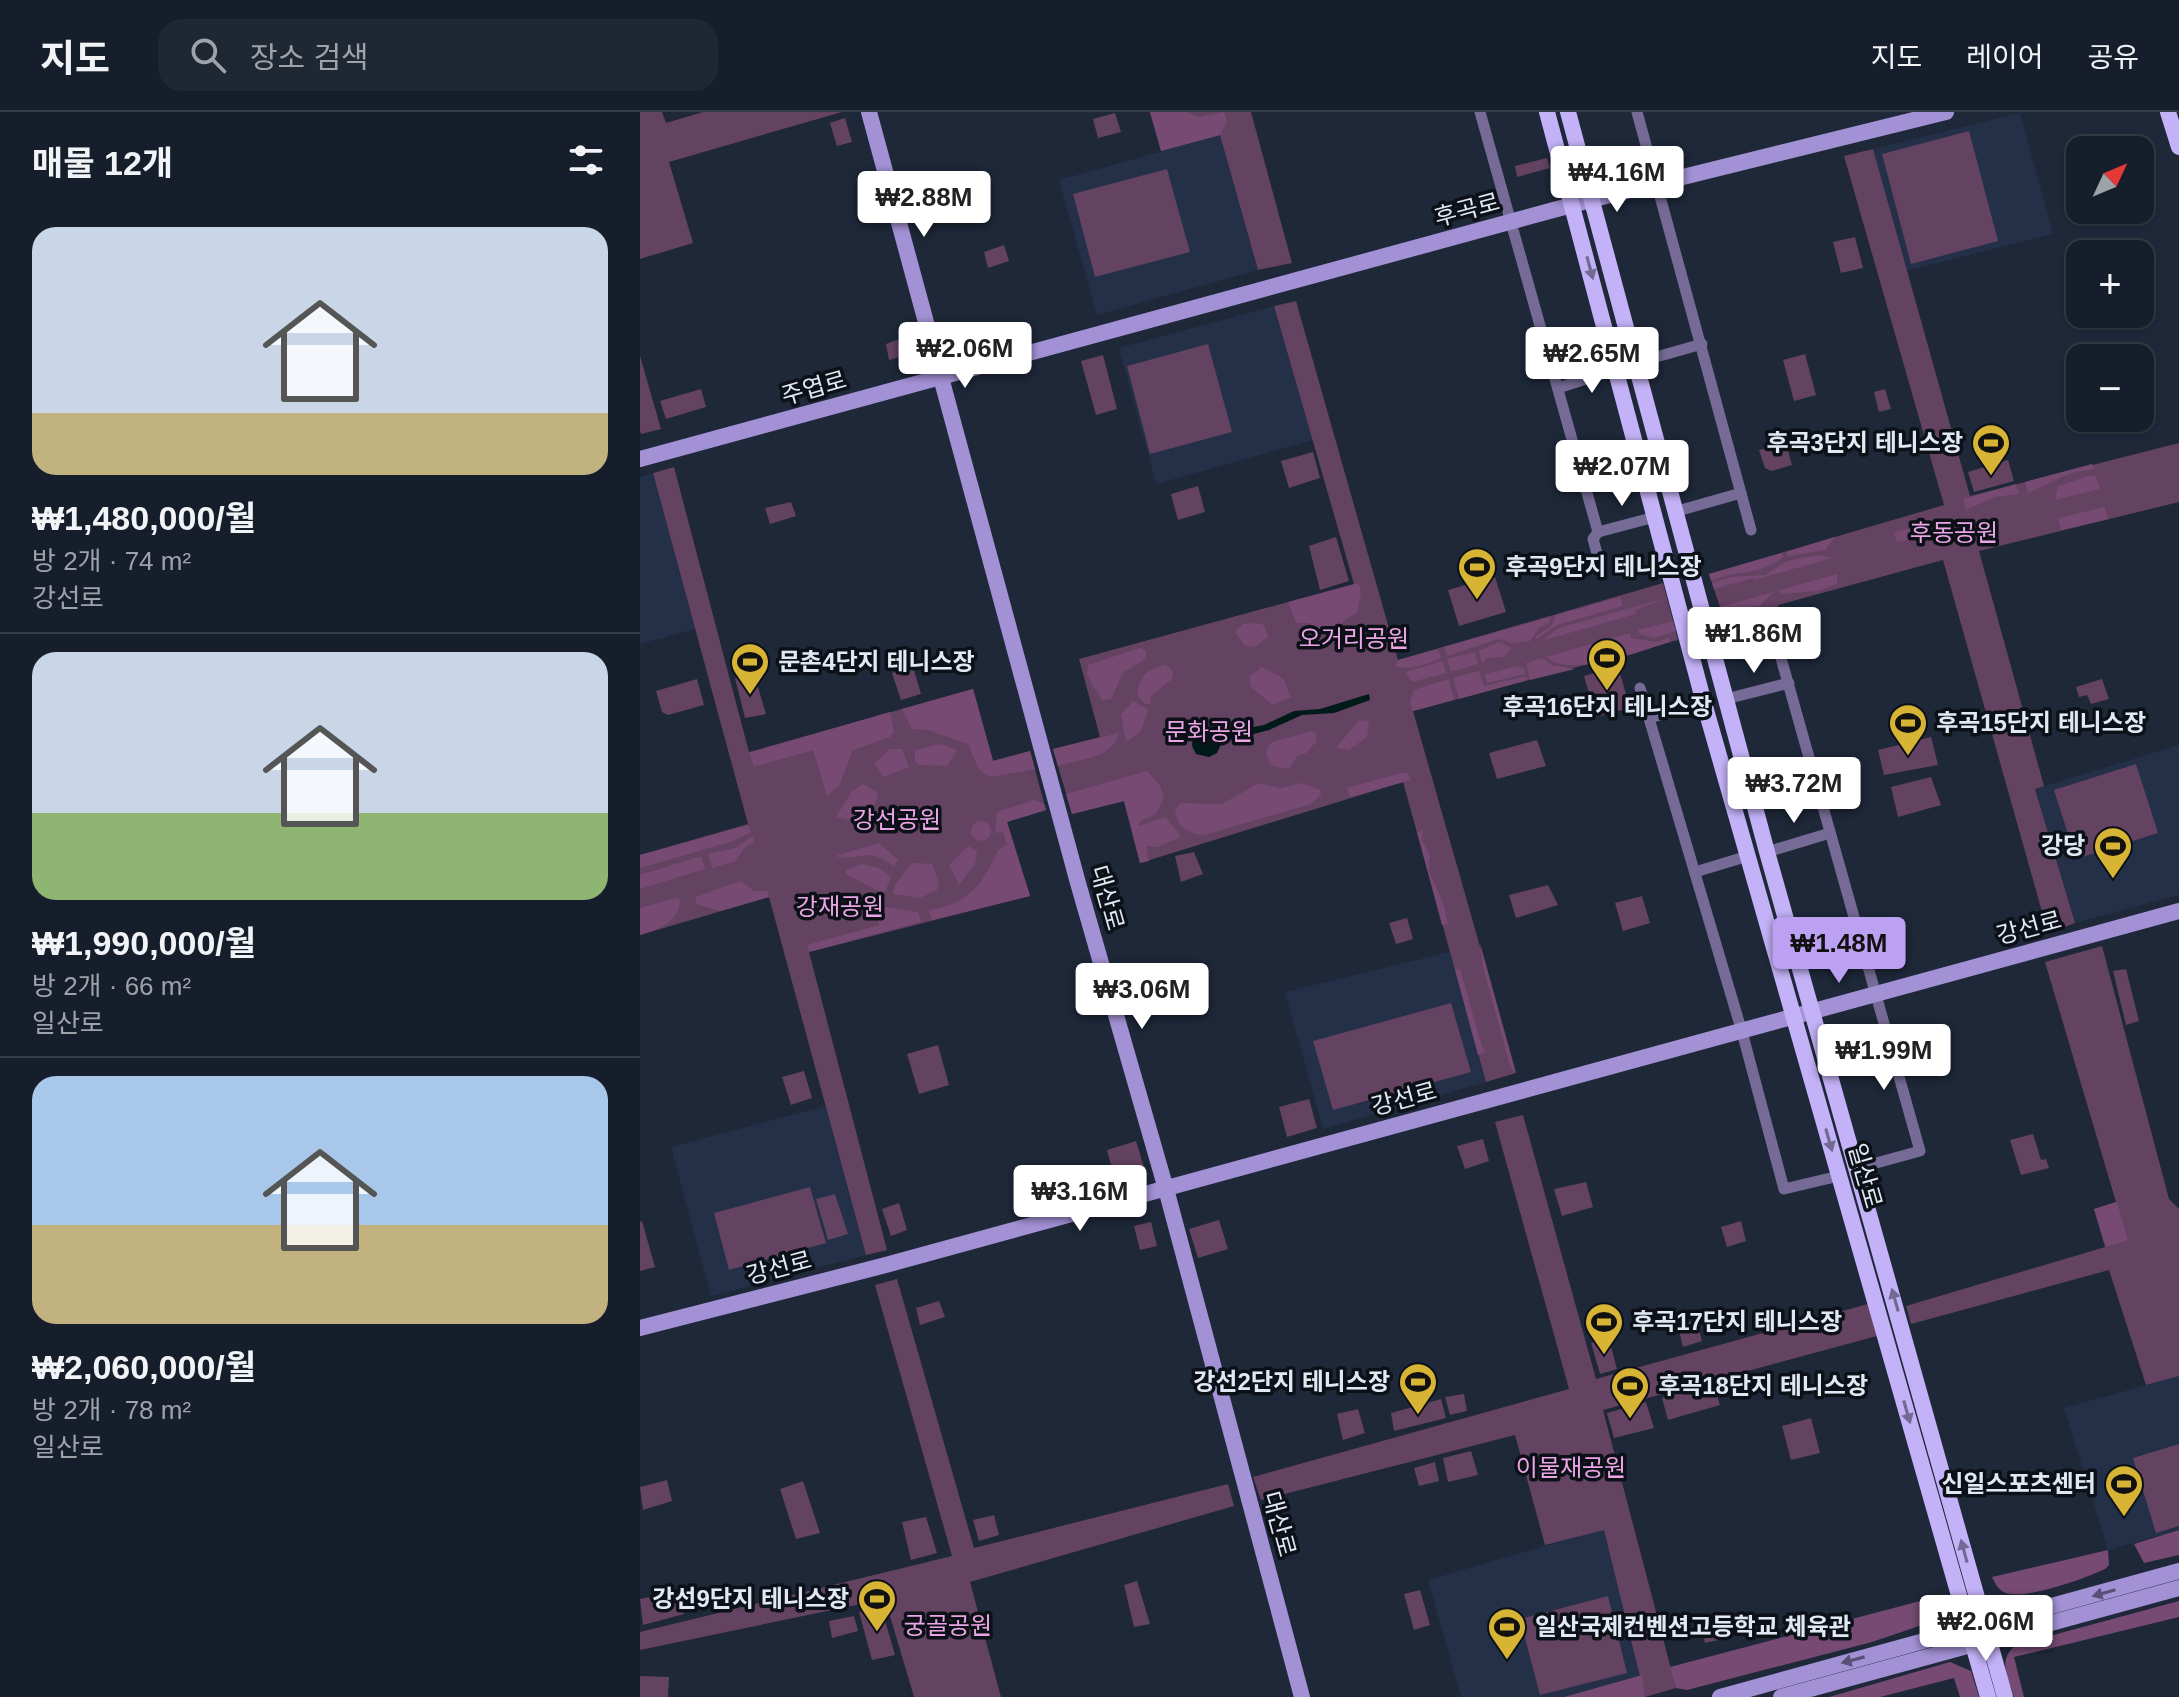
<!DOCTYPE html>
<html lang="ko">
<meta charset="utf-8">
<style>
:root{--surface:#161e2b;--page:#1f2733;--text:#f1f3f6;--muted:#9ea2a9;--line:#353c47;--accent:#bca0f2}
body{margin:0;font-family:Helvetica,"Noto Sans KR",sans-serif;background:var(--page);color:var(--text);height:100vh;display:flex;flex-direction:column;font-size:30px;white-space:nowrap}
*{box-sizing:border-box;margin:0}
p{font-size:26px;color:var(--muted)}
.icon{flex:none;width:44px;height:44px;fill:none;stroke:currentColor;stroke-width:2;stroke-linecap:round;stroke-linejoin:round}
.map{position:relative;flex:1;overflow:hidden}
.details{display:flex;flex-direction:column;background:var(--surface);width:640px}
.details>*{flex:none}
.needle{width:52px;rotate:46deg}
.buttons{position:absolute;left:1426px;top:24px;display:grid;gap:16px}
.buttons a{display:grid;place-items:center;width:88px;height:88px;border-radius:16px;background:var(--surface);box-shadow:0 2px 6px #0004,0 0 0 2px var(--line);font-size:40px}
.price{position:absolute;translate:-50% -68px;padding:0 18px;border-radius:8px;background:#fff;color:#222;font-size:26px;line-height:52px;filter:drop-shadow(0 2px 4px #0008)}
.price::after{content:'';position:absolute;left:50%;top:48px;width:24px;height:18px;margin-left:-12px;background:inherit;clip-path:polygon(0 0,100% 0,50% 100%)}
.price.active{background:var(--accent);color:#111}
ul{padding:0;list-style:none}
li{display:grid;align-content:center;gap:16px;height:424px;padding:0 32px}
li+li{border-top:2px solid var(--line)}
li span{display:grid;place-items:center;height:248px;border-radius:24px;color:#555}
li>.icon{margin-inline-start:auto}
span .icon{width:144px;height:144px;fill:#fffc;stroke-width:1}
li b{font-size:34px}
h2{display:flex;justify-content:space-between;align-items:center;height:96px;padding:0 32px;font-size:34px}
header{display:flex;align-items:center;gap:48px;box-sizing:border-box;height:112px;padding:0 40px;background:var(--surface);border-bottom:2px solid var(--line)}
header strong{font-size:38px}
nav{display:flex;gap:44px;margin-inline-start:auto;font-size:28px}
.search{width:560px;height:72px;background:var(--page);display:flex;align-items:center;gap:20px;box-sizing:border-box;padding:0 28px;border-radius:24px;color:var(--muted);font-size:30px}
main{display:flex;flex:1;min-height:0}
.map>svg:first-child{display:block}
</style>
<header>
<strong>지도</strong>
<div class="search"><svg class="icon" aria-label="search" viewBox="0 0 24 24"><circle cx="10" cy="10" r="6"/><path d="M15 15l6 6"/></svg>장소 검색</div>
<nav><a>지도</a><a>레이어</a><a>공유</a></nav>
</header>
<main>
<section class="details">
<h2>매물 12개<svg class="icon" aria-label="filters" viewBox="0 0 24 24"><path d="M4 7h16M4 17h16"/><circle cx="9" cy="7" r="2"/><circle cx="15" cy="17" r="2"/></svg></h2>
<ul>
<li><span style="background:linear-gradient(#c9d6e8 75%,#c2b280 0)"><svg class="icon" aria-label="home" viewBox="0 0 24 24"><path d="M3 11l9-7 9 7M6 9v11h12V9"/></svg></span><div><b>₩1,480,000/월</b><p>방 2개 · 74 m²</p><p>강선로</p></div></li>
<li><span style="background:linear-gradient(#c9d6e8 65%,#8fb573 0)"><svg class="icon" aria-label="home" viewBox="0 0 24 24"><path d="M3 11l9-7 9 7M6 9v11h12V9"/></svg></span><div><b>₩1,990,000/월</b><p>방 2개 · 66 m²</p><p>일산로</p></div></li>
<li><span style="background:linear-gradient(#a9c7e8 60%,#c2b280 0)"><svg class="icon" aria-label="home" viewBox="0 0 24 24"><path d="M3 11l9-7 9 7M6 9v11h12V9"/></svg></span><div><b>₩2,060,000/월</b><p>방 2개 · 78 m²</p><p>일산로</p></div></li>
</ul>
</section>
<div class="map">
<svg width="1539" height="1585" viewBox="0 0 1539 1585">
<rect width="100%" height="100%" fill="#1e2839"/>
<!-- built -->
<g fill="#233047">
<path d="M1380,1L1413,122L1266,159L1233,37Z"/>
<path d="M580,23L618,158L457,203L419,68Z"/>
<path d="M634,194L673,328L516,372L479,236Z"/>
<path d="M13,361L55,517L0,532V365Z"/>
<path d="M1539,633V783L1435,811L1395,677Z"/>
<path d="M810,840L846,970L683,1017L645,880Z"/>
<path d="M185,994L226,1143L71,1184L31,1035Z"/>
<path d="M1539,1264V1418L1468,1438L1424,1296Z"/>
<path d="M964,1417L1002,1563L924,1585H821L788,1468Z"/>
</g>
<!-- green -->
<g fill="#644261">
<path d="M0,0H22L26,11L63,0H202L29,50L53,131L0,147Z"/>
<path d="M510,0H611L652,151L618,158L580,23L521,39Z"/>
<path d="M475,1L481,20L458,26L453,7Z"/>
<path d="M205,6L212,30L197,34L190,11Z"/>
<path d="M1329,19L1358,129L1271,152L1242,42Z"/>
<path d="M1233,37L1330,384L1539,331V390L1339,439L1404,674L1395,677L1435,811L1408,821L1303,448L1138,493L1140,505L1088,519L1069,462L1304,393L1204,44Z"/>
<path d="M907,46L910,56L877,65L875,54Z"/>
<path d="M527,57L550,140L455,165L433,82Z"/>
<path d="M1215,125L1223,156L1201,161L1193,130Z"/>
<path d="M364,133L369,149L348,156L344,140Z"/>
<path d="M656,189L758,548L1023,471L1038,528L773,599L876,961L846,970L763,670L500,751L484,689L432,702L413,637L460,625L439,547L714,472L634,194Z"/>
<path d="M262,226L267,243L249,248L246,232Z"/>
<path d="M568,232L592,320L510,342L487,254Z"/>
<path d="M1165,242L1176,283L1154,289L1143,248Z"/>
<path d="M463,243L477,297L456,303L441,249Z"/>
<path d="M0,244L21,317L1,322L0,318Z"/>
<path d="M61,277L66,295L26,307L20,289Z"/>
<path d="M1245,277L1251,297L1239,300L1234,280Z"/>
<path d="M1146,332L1152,353L1131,359L1125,356L1119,338Z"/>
<path d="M673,340L680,366L649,376L641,349Z"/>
<path d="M1368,348L1374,369L1334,380L1328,360Z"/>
<path d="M34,355L109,640L333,577L353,649L390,639L406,698L367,710L390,784L169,840L247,1138L226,1143L129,785L0,823V743L108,712L13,361Z"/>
<path d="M558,374L565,400L538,408L531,382Z"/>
<path d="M151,390L156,404L130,412L125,396Z"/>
<path d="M696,425L709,469L680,478L669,434Z"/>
<path d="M855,465L866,500L819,514L808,478Z"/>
<path d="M978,554L990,596L956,605L944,564Z"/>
<path d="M273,555L281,582L261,588L252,561Z"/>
<path d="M114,562L126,602L105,606L95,566Z"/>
<path d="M57,567L64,593L28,603L22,600L16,579Z"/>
<path d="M1462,567L1469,587L1451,592L1447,583L1439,585L1436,575Z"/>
<path d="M1291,625L1298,653L1244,663L1238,638Z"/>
<path d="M897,628L906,654L857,667L849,641Z"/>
<path d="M1496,652L1518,721L1436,747L1414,678Z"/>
<path d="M1291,665L1301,693L1258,705L1251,675Z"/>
<path d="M554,740L563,762L541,770L535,744Z"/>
<path d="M908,773L918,793L876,806L869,783Z"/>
<path d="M1002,784L1010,811L983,819L975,791Z"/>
<path d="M767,806L773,827L756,832L749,811Z"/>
<path d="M1462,834L1529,1087L1539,1097V1264L1506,1273L1469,1158L1271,1212L1266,1194L1465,1135L1454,1097L1476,1090L1405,850Z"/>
<path d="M1486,857L1499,909L1486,913L1473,859Z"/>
<path d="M811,891L831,960L693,998L673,929Z"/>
<path d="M298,933L309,973L279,982L267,942Z"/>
<path d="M164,959L172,986L151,993L142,965Z"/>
<path d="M669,987L677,1016L647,1025L639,995Z"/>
<path d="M883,1003L956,1267L1228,1192L1237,1224L963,1298L1036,1576L1005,1585L964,1418L905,1433L875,1323L621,1388L613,1365L929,1277L855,1010Z"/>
<path d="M1393,1022L1401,1048L1406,1047L1409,1056L1381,1063L1370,1028Z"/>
<path d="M843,1027L849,1049L825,1057L817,1034Z"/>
<path d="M496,1029L506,1061L475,1068L467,1038Z"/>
<path d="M946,1070L953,1095L922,1104L914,1077Z"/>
<path d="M170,1075L186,1131L89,1158L74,1101Z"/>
<path d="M195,1082L208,1122L188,1128L176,1087Z"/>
<path d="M259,1091L267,1118L251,1124L242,1097Z"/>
<path d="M579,1108L588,1137L558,1146L549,1117Z"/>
<path d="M2,1109L15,1155L0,1159V1110Z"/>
<path d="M1101,1109L1106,1129L1087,1135L1081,1115Z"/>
<path d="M511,1110L517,1134L500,1138L494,1114Z"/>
<path d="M257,1167L334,1436L588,1372L594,1394L330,1470L361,1585H274L245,1487L0,1538V1520L312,1444L235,1173Z"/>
<path d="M299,1189L305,1205L280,1213L276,1196Z"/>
<path d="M1056,1208L1062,1229L1043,1235L1038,1214Z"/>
<path d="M969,1227L977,1257L960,1262L951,1231Z"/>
<path d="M1073,1271L1080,1293L1028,1308L1022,1286Z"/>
<path d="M824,1282L827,1299L810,1303L805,1285Z"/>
<path d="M801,1287L806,1306L754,1319L751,1301Z"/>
<path d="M1006,1290L1014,1316L974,1326L967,1301Z"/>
<path d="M718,1297L725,1321L703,1328L697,1302Z"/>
<path d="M1171,1306L1180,1341L1151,1348L1142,1314Z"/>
<path d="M1539,1332V1414L1516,1421L1493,1346Z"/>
<path d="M831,1339L838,1363L808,1370L803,1346Z"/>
<path d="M795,1350L799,1369L779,1374L774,1356Z"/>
<path d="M27,1368L32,1389L3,1398L0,1375Z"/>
<path d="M163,1369L180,1421L156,1427L140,1377Z"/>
<path d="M354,1403L359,1423L339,1429L333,1408Z"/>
<path d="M286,1405L297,1441L271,1448L262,1410Z"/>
<path d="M497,1469L510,1512L494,1515L484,1473Z"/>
<path d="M780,1478L790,1513L774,1518L764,1482Z"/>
<path d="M38,1479L44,1502L3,1513L0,1487Z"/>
<path d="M968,1484L987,1561L900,1583L880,1507Z"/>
<path d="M241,1494L255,1543L232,1548L219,1500Z"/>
<path d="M214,1504L218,1519L192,1526L189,1509Z"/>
<path d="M1083,1510L1087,1526L1065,1531L1061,1515Z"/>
<path d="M0,1564L29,1565L28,1585H0Z"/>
</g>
<!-- forest -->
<g fill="#774a74">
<path d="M510,0H547L559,5L584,0L587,10L580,23L521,39Z"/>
<path d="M1452,352L1454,357L1431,361L1388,381L1385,370Z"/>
<path d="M1452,363L1456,364L1460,377L1415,388L1418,374Z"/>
<path d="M1376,372L1379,382L1355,385L1326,398L1323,387Z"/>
<path d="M1465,395L1468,407L1421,418L1418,406Z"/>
<path d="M1291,412L1294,420L1257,431L1254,420Z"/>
<path d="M1195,425L1185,438L1148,444L1146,440Z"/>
<path d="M1142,441L1143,445C1121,464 1096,457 1071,469L1069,462Z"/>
<path d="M1178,443L1192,446L1114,468L1113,466L1074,477L1072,471L1090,465L1125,463L1147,449Z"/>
<path d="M1197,462V472L1178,479L1141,482L1140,478Z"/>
<path d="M719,471L721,480L717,501L703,509V513L677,519L669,511H656L648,490Z"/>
<path d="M1134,480L1119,494L1083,504L1080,495Z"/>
<path d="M980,485L983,494L917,513L898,526H894L912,513L916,503Z"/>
<path d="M1027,486L995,498L996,502L901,529L919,516Z"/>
<path d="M910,505L909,511L899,516L890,529L873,531L858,527L807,544L804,535Z"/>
<path d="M1033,509L1036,519L1015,526L999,522L998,518Z"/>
<path d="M616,511L624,513L628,525L615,535L605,534L595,520L603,512Z"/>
<path d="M990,521L991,526L1016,530L1029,526L1030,530C1000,539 930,567 906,545Z"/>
<path d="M859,530L872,536L863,545L847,546L842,551L839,539Z"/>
<path d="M500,536L506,539L505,547L483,561L471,587L462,588L447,563L448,553Z"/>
<path d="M798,537L801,546C789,552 768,559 755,554L758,548Z"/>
<path d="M835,540L838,552L811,560L807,547Z"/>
<path d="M902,546L911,553L935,557L890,568L886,551Z"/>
<path d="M803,549L806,561L772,570L765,560Z"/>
<path d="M526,552L533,560L532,567L510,585L511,592H505L498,584C497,565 508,557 526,552Z"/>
<path d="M878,554L884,556L885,562L847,571L845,562Z"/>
<path d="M622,555L643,566L651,585L633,593L611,575L609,565Z"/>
<path d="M839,559L844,574L886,564L888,568L819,587L813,566Z"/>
<path d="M809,567L814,588L773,599L770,590L774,578Z"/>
<path d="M333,577L353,649L390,639L395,657L350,665L339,658L328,632L288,618L272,617L262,597Z"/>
<path d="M493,589L508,598L501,619L486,630L481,603Z"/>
<path d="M250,600L254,620L250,625L213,638L199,674L187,684L173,638L114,655L109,641Z"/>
<path d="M719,608L729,609L727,625L709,638L696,636Z"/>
<path d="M672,619L676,621V630L666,641L657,644L649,657L630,653L626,640L632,630Z"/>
<path d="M479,621C471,648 441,646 418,654L413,637Z"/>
<path d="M300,632L317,638L307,654L279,653L275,650V638Z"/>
<path d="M250,637H262L269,655L244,665L234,652Z"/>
<path d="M507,659L520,673L524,686L516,702L499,710V714L526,705L541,725L518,735L506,734L509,749L500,751L484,689L432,702L426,682Z"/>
<path d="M760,661H767L771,668L710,685L707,676Z"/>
<path d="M619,671L640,676L662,671L680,678L681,683L671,692L564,723C549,723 537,714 535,699L540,691L582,692Z"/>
<path d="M223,672L238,681L233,701L210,708L196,705L212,679Z"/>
<path d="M394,688L404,692L406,698L367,710L390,784L292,808L289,798C329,792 343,772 358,738L367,733L363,720L355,721L357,700Z"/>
<circle cx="341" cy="719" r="10"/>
<path d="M108,713L111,720L93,729L0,756V743Z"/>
<path d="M783,718L782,728L790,743L789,759L804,793L808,812L802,813L777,720Z"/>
<path d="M113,724L115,730L104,736L96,749L72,756L68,742L95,736Z"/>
<path d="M239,731L258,748L254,755C228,732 218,751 195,744Z"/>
<path d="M328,734L337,739L335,752L319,773L309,753Z"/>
<path d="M61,744L65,757L0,777V763Z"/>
<path d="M272,751L292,752L299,770L297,778L280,786L253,782L255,773Z"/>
<path d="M221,752L240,756L251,765L244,782L206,762V758Z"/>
<path d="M100,769L114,779H127L129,785L80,799L56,792V785Z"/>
<path d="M36,786L41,788C37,811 20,817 0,823V796Z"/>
<path d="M244,795L278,800L281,810L169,840L167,833L239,813L235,797Z"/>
<path d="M840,831L845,849L876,961L870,954L843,855Z"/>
<path d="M820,856L842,935L847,940L838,943L815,858Z"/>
<path d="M1477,1090L1488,1128L1466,1135L1454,1097Z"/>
<path d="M1539,1418V1443L1504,1451L1494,1432Z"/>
<path d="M1468,1438L1469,1453L1465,1457C1443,1467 1394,1485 1370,1482C1360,1481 1356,1473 1352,1465Z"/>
<path d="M1303,1483L1301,1500L1288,1511L1232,1530L1047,1578L1036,1576L1030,1555Z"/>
<path d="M1539,1489V1505L1374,1545L1384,1585H1374C1368,1566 1357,1547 1376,1533Z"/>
<path d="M1310,1550L1331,1559L1339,1585H1320L1314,1566L1240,1585H1189Z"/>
<path d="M1002,1563L1005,1585H924Z"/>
</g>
<!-- water -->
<path fill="#001a1a" d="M729,582L730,588L694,601L662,603L629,618L582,630L577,641L569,645L556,642L552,634L553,623L560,616L584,621L624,613L654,599L680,597Z"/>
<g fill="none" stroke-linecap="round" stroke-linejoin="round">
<!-- street -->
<g stroke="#766b96" stroke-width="11">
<path d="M840,0L958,420L953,427L961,456"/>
<path d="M997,0L1111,418"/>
<path d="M995,251L1062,232"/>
<path d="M918,276L977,257"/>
<path d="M1034,400L1101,381"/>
<path d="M958,420L1015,405"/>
<path d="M1139,539L1280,1039L1218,1056"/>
<path d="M1000,576L1102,920L1144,1077L1199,1064"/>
<path d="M1086,587L1149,571"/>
<path d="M1009,606L1064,591"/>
<path d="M1127,740L1190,721"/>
<path d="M1055,760L1108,744"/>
</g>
<!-- secondary -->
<g stroke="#a391d5" stroke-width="16">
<path d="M229,0L438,771L526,1077L662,1585"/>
<path d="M0,347L954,87L1306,0"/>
<path d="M0,1216L242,1154L1539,799"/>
<path d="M1080,1585L1539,1459"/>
<path d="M1141,1585L1539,1476"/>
</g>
<!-- primary -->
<g stroke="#c4b2f8" stroke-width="16">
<path d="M907,0L1064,591L1348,1585"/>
<path d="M928,0L1127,740L1365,1585"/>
<path d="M1528,0L1539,35"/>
</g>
</g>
<!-- one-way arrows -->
<defs><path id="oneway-solid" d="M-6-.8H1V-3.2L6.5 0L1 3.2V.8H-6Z" transform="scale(2)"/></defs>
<g fill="#716a93">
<use href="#oneway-solid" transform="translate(950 156) rotate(75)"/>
<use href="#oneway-solid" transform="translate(1189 1028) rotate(74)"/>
<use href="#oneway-solid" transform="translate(1255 1188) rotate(-106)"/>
<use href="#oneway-solid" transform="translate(1267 1300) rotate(74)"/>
<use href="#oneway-solid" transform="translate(1324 1439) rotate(-105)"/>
</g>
<g fill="#585176">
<use href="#oneway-solid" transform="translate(1464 1481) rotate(164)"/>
<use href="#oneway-solid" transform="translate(1213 1548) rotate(165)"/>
</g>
<!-- icons -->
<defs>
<g id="stadium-pin" transform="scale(2)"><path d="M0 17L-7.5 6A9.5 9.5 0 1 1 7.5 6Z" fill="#d7b434" stroke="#0c1118"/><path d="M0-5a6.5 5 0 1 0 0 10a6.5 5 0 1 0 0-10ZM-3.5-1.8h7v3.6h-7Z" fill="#111"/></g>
</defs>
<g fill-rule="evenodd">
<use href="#stadium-pin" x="1351" y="331"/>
<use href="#stadium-pin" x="837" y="455"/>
<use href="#stadium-pin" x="967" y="546"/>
<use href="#stadium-pin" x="110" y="550"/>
<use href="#stadium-pin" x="1268" y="611"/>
<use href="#stadium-pin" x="1473" y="734"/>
<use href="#stadium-pin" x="964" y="1210"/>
<use href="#stadium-pin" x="778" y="1270"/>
<use href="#stadium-pin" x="990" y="1274"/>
<use href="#stadium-pin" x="1484" y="1372"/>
<use href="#stadium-pin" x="237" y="1487"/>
<use href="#stadium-pin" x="867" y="1515"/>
</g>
<g text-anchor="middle" stroke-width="7" stroke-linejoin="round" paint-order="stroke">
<!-- street labels -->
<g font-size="24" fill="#e1e8f4" stroke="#0c1118">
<text transform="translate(827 98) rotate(-15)" y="8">후곡로</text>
<text transform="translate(174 276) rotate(-16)" y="8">주엽로</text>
<text transform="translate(467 786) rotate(74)" y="8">대산로</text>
<text transform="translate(1389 816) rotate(-15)" y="8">강선로</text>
<text transform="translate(764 987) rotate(-15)" y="8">강선로</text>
<text transform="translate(1225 1064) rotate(74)" y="8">일산로</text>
<text transform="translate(139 1156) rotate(-15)" y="8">강선로</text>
<text transform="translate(639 1412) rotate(75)" y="8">대산로</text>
</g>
<!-- poi labels -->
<g font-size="24" font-weight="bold" fill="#e1e8f4" stroke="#0c1118" text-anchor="start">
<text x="1323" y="339" text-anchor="end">후곡3단지 테니스장</text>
<text x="865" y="463">후곡9단지 테니스장</text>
<text x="138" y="558">문촌4단지 테니스장</text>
<text x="967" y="603" text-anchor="middle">후곡16단지 테니스장</text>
<text x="1296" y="619">후곡15단지 테니스장</text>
<text x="1445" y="742" text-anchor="end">강당</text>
<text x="992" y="1218">후곡17단지 테니스장</text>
<text x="750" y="1278" text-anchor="end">강선2단지 테니스장</text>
<text x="1018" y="1282">후곡18단지 테니스장</text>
<text x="1456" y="1380" text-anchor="end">신일스포츠센터</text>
<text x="209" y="1495" text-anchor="end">강선9단지 테니스장</text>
<text x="895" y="1523">일산국제컨벤션고등학교 체육관</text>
</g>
<!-- park labels -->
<g font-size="24" fill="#eba5e5" stroke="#0c1118">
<text x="1314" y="429">후동공원</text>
<text x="714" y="535">오거리공원</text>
<text x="569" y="628">문화공원</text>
<text x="257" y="716">강선공원</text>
<text x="200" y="803">강재공원</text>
<text x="931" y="1364">이물재공원</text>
<text x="308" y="1522">궁골공원</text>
</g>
</g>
</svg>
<div class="buttons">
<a><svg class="needle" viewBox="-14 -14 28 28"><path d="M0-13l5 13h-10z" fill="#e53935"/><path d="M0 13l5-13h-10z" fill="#9ea2a9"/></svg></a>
<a>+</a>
<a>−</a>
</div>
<b class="price" style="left:977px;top:102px">₩4.16M</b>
<b class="price" style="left:284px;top:127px">₩2.88M</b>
<b class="price" style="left:325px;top:278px">₩2.06M</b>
<b class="price" style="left:952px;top:283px">₩2.65M</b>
<b class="price" style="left:982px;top:396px">₩2.07M</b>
<b class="price" style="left:1114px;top:563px">₩1.86M</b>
<b class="price" style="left:1154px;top:713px">₩3.72M</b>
<b class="price active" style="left:1199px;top:873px">₩1.48M</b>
<b class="price" style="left:502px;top:919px">₩3.06M</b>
<b class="price" style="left:1244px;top:980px">₩1.99M</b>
<b class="price" style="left:440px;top:1121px">₩3.16M</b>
<b class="price" style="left:1346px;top:1551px">₩2.06M</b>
</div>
</main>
